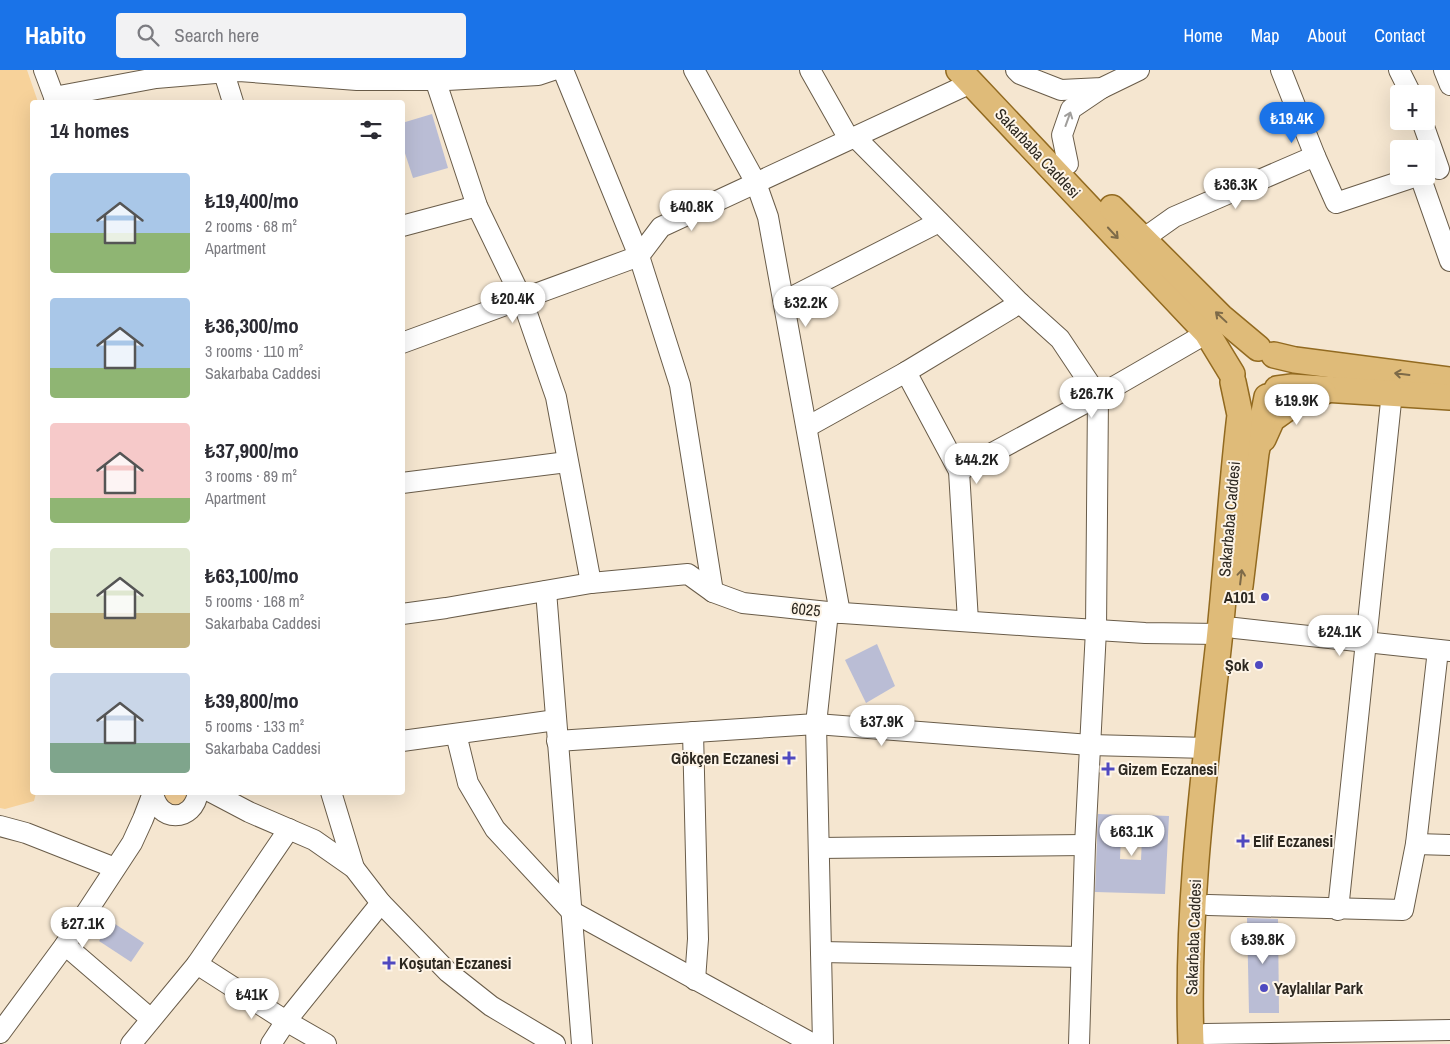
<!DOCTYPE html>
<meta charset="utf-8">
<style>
:root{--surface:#fff;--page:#f2f2f3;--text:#2b2b33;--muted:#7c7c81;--accent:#1a73e8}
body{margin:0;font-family:"Archivo Narrow",sans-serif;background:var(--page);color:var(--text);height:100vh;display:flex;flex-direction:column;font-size:19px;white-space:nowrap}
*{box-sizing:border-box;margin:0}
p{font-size:16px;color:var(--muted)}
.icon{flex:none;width:28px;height:28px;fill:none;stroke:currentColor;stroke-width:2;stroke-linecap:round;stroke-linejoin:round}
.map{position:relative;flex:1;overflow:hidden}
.panel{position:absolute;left:30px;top:30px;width:375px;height:695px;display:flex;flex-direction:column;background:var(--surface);border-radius:5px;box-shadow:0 5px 20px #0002}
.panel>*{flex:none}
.fabs{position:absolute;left:1390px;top:15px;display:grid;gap:10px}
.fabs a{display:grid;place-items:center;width:45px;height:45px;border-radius:5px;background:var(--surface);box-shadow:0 5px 20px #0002;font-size:25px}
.price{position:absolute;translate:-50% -42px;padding:0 11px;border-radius:18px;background:#fff;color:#222;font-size:16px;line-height:32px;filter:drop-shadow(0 1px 2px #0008)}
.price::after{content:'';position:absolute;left:50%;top:30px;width:15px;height:11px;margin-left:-8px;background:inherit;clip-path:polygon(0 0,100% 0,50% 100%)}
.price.on{background:var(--accent);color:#fff}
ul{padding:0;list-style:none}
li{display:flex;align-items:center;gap:15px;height:125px;padding:0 20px}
li span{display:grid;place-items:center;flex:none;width:140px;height:100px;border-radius:5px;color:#555}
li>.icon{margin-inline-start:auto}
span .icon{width:60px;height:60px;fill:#fffc;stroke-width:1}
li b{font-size:21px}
h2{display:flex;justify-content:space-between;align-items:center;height:60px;padding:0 20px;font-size:21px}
header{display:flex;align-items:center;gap:30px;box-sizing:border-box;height:70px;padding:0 25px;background:var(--accent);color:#fff}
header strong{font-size:24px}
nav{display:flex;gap:28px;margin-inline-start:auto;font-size:18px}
.search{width:350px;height:45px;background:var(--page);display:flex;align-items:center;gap:12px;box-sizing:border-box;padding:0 18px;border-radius:5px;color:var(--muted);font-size:19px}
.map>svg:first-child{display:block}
</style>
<header>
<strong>Habito</strong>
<div class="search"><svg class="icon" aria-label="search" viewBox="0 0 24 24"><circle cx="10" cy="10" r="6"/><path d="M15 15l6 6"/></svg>Search here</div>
<nav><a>Home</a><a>Map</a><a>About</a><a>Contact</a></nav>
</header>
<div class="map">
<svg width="1450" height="974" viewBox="0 0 1450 974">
<rect width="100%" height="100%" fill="#f5e6d0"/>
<!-- green -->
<g fill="#f7d29a">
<path d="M0,0H27L38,32H32V722L36,723L34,731L5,739L0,738Z"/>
<path d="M164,723H188L185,731L177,736C169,734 165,731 164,723Z"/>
</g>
<!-- building -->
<g fill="#babdd5">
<path d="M432,44L448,98L413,108L402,74V53Z"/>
<path d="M877,574L895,616L866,633L845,590Z"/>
<path d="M1098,744L1122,745L1120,789L1141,790L1143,745L1169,746L1165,824L1095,822Z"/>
<path d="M1247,848L1278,849L1279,943H1249Z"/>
<path d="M112,852L144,873L131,892L99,871Z"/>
</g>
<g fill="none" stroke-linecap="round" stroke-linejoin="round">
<!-- minor casing -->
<g stroke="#695c49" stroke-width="22">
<g id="minor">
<path d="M44,0L56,32"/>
<path d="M432,0L477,136L522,229L556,327L591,513"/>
<path d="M563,0L639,186L680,315L713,522"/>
<path d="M694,0L756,113L768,147L840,543"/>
<path d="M810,0L849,69"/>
<path d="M1016,0L1020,4L1061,20L1102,18L1139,0"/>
<path d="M1281,0L1315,86L1336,133L1417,106"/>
<path d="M1399,0L1411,24"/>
<path d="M1444,0L1450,15"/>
<path d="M224,3L233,32"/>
<path d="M54,27L156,8L239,1L357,10H447L538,5L553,0"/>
<path d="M1422,51L1439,99"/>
<path d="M855,67L1020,233L1060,269L1098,326L1096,560L1085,775L1079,974"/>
<path d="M1068,94L1062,65L1071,39L1102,18"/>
<path d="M1420,106L1450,191"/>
<path d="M402,156L477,136"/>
<path d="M1143,169L1174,147L1315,86"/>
<path d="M784,231L939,152"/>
<path d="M402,273L639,186L661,157L971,13"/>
<path d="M906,302L959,401L968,551"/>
<path d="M807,357L906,302L1020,233"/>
<path d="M959,401L1098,326L1207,263"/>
<path d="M402,413L567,392"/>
<path d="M546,521L582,974"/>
<path d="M402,544L446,538L591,513L688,504L713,522L743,533L828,542L1033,556L1145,563L1219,564"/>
<path d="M1235,558L1450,581"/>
<path d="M693,662L698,869L695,910"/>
<path d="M456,664L468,713L495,759L571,841L813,974"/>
<path d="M402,671L556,650"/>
<path d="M557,671L816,654L1090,675L1207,678"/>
<path d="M153,722C157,753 194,753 198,722"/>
<path d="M211,722L249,742L314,770L354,798L381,833L448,902L491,936L555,974"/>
<path d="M331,722L354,798"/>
<path d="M0,756L26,763L115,798"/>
<path d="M1416,774L1450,775"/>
<path d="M819,778L1085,775"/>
<path d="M1208,835L1403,840L1416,774L1438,580"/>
<path d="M1338,840L1392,322"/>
<path d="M65,875L151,949"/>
<path d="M821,882L1081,887"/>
<path d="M197,894L286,951L326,974"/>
<path d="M0,963L65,875L132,773L143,749L153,723"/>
<path d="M1205,964L1450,960"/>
<path d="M131,974L197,894L289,759"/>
<path d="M271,974L286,951L381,833"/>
<path d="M823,974L816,654L828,542"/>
</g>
</g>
<!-- major casing -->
<g stroke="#926a20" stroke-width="28">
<g id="major">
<path d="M959,0L1207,263L1232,304"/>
<path d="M1112,138L1221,247L1258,278"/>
<path d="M1274,285L1295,290L1450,310"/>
<path d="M1277,319L1292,317L1450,327"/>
<path d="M1263,369L1272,349L1293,334L1323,322"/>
<path d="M1240,516L1256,383L1267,327"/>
<path d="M1191,974C1186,839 1204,705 1219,571C1227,496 1231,420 1240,345L1233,312"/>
</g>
</g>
<!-- minor -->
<use href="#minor" stroke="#fff" stroke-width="20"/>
<!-- major -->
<use href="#major" stroke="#dfbb79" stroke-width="25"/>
</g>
<!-- one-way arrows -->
<defs><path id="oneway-shaft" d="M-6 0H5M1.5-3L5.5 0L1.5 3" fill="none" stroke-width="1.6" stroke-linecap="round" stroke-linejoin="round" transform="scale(1.25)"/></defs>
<use stroke="#a09e9b" href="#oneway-shaft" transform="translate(1068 49) rotate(-70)"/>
<g stroke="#7d6a48">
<use href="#oneway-shaft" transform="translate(1113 163) rotate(47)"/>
<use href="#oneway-shaft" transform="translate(1221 247) rotate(-137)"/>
<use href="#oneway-shaft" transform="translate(1402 304) rotate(-173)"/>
<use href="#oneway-shaft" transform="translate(1241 507) rotate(-83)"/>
</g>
<!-- markers -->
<g fill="#4f49c0" stroke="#fdf4e7" stroke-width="2">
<circle cx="1265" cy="527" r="5"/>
<circle cx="1259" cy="595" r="5"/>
<path d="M786.5 680.5h5v5h5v5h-5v5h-5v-5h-5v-5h5z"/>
<path d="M1105.5 691.5h5v5h5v5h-5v5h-5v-5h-5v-5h5z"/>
<path d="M1240.5 763.5h5v5h5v5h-5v5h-5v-5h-5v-5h5z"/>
<path d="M386.5 885.5h5v5h5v5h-5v5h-5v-5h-5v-5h5z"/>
<circle cx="1264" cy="918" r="5"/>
</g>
<g text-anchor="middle" stroke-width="4" stroke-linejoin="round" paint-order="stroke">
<!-- street labels -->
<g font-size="16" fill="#2d2820" stroke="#fdf4e7">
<text transform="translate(1038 83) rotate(47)" y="6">Sakarbaba Caddesi</text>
<text transform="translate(1229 449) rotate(-85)" y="6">Sakarbaba Caddesi</text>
<text transform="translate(806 539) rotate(6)" y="6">6025</text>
<text transform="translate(1193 867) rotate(-88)" y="6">Sakarbaba Caddesi</text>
</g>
<!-- poi labels -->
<g font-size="16" font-weight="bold" fill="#2d2820" stroke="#fdf4e7" text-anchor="start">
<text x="1255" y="533" text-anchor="end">A101</text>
<text x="1249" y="601" text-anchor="end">Şok</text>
<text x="779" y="694" text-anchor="end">Gökçen Eczanesi</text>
<text x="1118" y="705">Gizem Eczanesi</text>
<text x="1253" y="777">Elif Eczanesi</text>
<text x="399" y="899">Koşutan Eczanesi</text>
<text x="1274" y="924">Yaylalılar Park</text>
</g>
</g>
</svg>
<div class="fabs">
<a>+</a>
<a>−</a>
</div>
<b class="price on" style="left:1292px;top:74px">₺19.4K</b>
<b class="price" style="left:1236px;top:140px">₺36.3K</b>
<b class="price" style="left:692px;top:162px">₺40.8K</b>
<b class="price" style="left:513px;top:254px">₺20.4K</b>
<b class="price" style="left:806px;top:258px">₺32.2K</b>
<b class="price" style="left:1092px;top:349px">₺26.7K</b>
<b class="price" style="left:1297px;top:356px">₺19.9K</b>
<b class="price" style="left:977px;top:415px">₺44.2K</b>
<b class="price" style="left:1340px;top:587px">₺24.1K</b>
<b class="price" style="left:882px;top:677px">₺37.9K</b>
<b class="price" style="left:1132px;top:787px">₺63.1K</b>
<b class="price" style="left:83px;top:879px">₺27.1K</b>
<b class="price" style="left:1263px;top:895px">₺39.8K</b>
<b class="price" style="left:252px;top:950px">₺41K</b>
<section class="panel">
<h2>14 homes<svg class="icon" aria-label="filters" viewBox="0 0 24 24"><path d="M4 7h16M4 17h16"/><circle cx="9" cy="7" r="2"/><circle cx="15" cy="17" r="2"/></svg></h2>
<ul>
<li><span style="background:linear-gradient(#a9c7e8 60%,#8fb573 0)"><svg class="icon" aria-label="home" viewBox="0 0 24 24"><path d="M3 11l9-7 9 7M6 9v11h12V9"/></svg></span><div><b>₺19,400/mo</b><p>2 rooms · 68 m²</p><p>Apartment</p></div></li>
<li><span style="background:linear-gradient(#a9c7e8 70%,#8fb573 0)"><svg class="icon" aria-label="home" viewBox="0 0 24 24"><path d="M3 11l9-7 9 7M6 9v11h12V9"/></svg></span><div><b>₺36,300/mo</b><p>3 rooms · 110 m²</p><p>Sakarbaba Caddesi</p></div></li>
<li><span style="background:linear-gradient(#f6c9c9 75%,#8fb573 0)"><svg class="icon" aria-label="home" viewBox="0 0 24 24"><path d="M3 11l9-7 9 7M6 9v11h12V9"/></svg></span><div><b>₺37,900/mo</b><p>3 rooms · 89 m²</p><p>Apartment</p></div></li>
<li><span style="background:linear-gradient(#dfe7d0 65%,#c2b280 0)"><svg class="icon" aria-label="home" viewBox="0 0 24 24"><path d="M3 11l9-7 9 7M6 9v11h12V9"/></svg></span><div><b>₺63,100/mo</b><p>5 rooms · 168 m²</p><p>Sakarbaba Caddesi</p></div></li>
<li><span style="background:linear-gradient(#c9d6e8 70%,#7fa58c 0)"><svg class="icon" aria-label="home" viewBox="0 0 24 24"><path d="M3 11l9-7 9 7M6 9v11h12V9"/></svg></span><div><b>₺39,800/mo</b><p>5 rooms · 133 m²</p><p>Sakarbaba Caddesi</p></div></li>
</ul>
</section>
</div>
